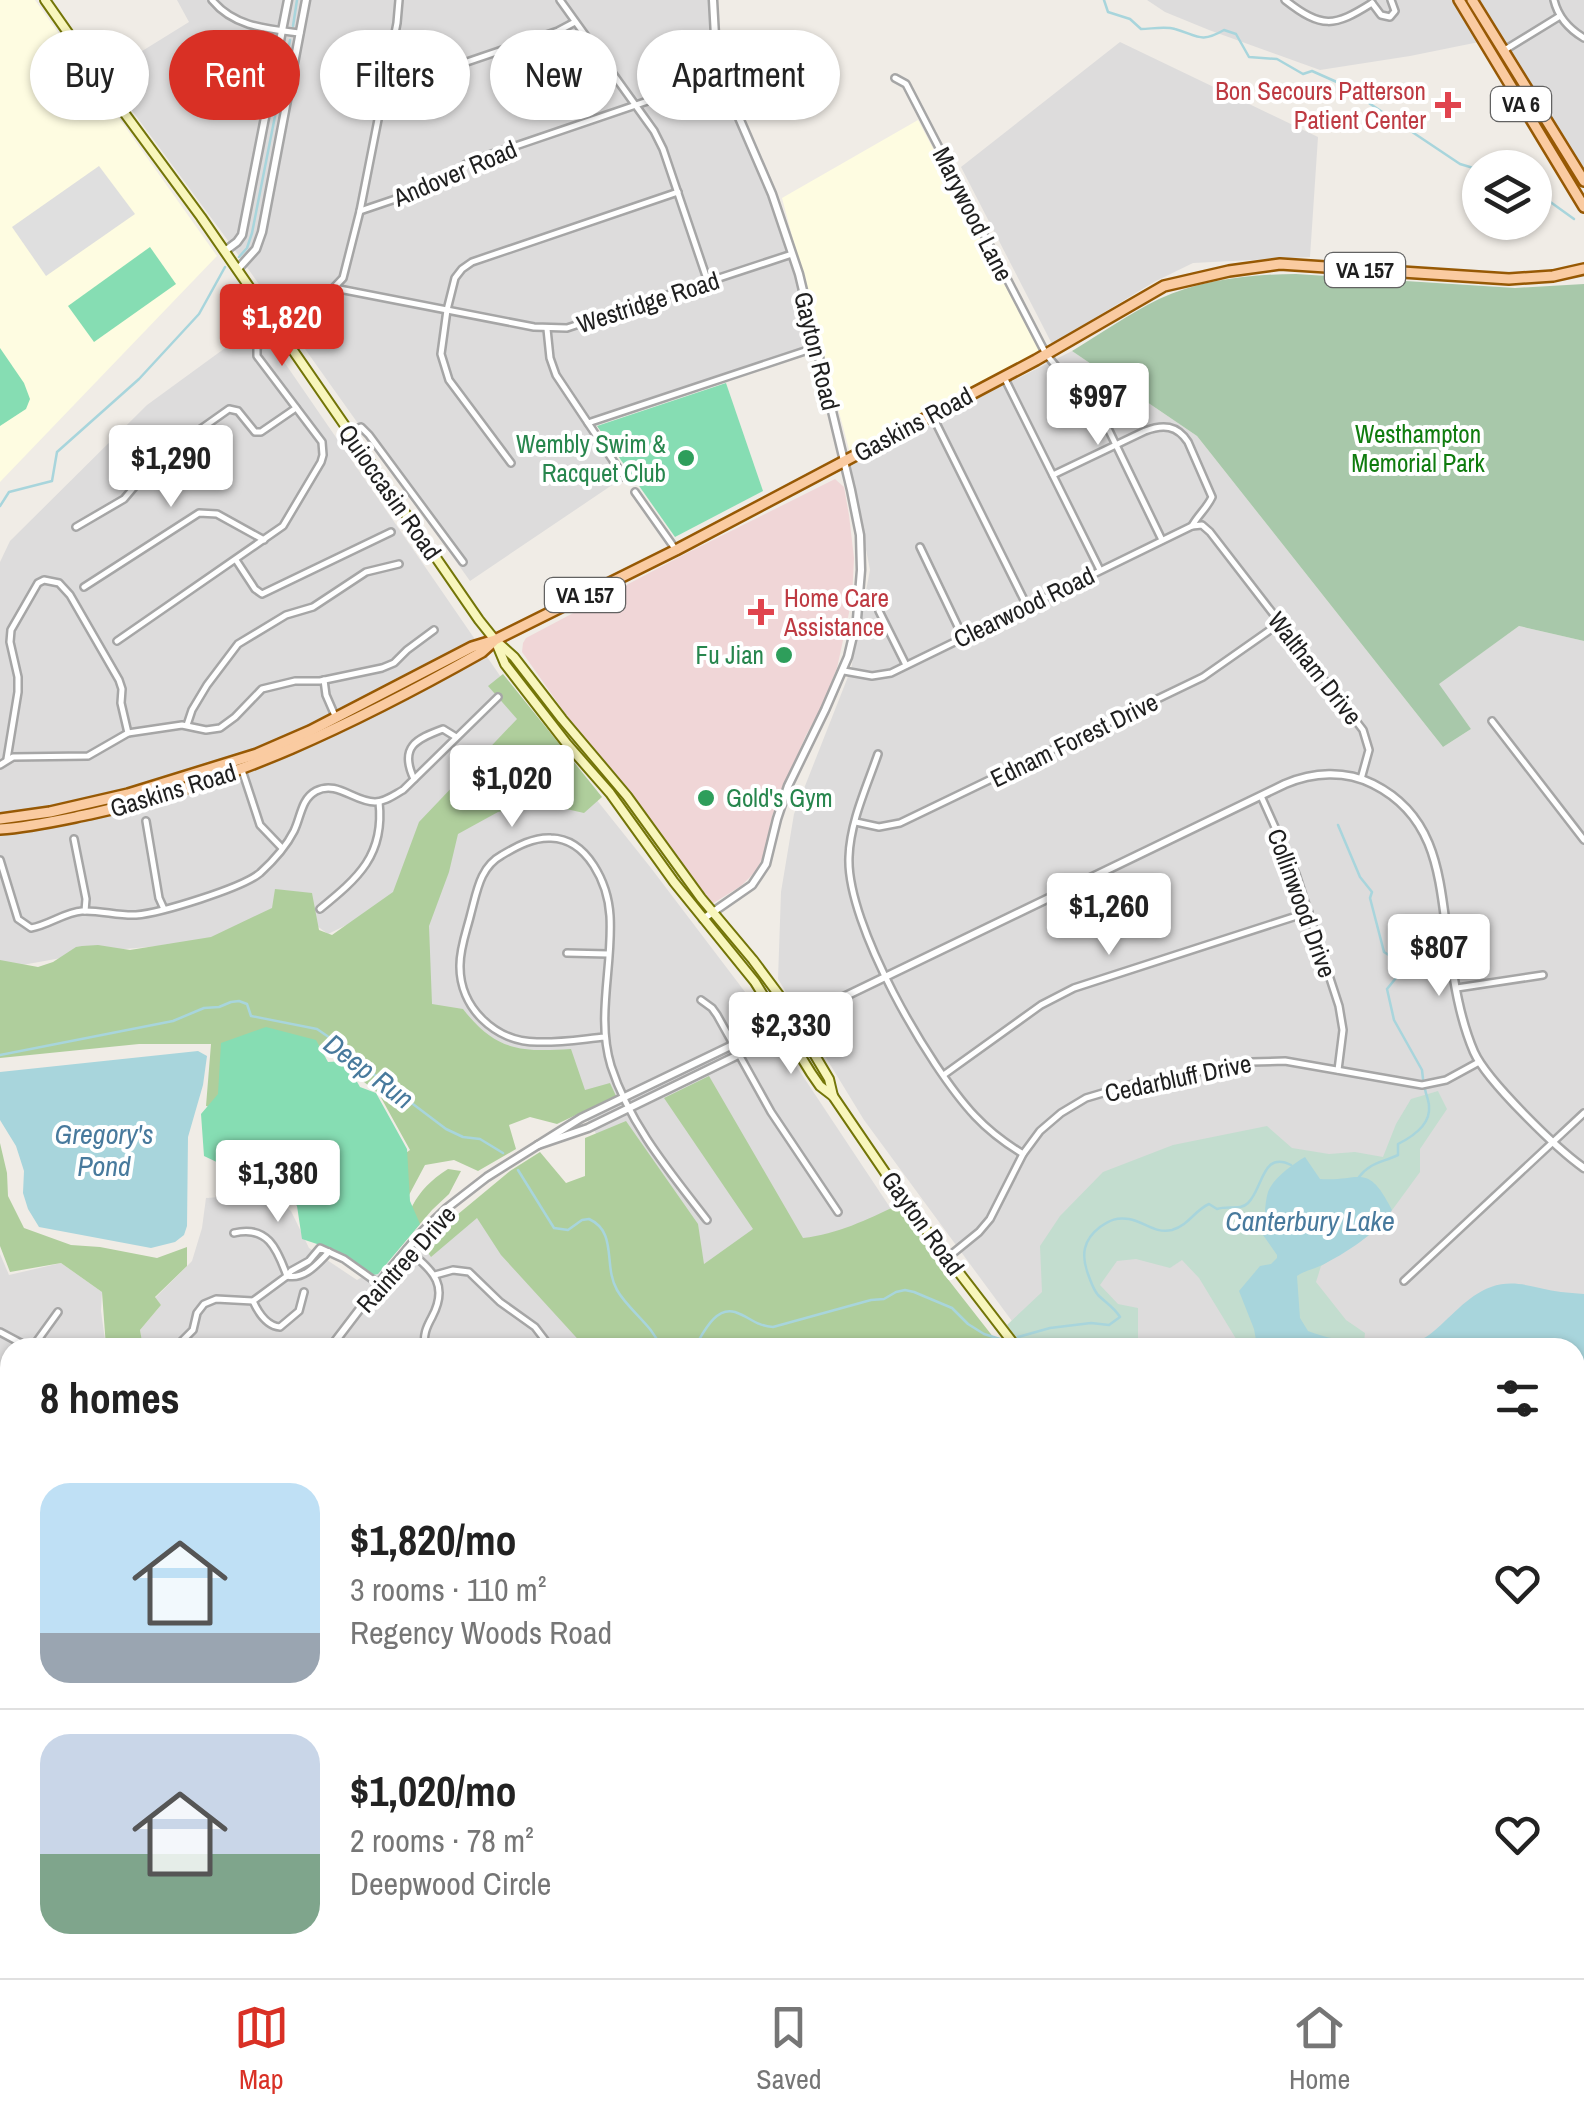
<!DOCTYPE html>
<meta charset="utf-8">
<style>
:root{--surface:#fff;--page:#f2f2f2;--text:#222;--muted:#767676;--line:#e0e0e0;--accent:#d93025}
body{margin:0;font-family:"Archivo Narrow",sans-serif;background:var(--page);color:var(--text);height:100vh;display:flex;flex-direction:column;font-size:38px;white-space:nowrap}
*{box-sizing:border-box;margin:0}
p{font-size:32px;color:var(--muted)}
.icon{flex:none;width:55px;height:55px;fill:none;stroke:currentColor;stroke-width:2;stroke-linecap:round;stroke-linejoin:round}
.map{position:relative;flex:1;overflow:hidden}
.drawer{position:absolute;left:0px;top:1338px;width:1585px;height:642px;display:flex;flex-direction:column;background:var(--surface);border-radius:30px 30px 0 0;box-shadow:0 2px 8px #0004}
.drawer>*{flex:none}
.guide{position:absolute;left:30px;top:30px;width:1000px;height:90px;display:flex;gap:20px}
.controls{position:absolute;left:1462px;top:150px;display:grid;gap:20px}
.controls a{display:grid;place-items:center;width:90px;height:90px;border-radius:50%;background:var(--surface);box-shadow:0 2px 8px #0004;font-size:50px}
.price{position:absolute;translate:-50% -85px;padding:0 22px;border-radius:10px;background:#fff;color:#222;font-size:32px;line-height:65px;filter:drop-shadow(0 2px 5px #0008)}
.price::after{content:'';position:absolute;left:50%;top:60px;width:30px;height:22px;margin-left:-15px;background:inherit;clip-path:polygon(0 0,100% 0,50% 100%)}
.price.current{background:var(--accent);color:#fff}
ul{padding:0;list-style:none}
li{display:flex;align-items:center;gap:30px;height:250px;padding:0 40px}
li+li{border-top:2px solid var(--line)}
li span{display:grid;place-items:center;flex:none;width:280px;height:200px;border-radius:30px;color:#555}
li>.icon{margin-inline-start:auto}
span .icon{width:120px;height:120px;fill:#fffc;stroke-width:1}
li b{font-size:42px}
h2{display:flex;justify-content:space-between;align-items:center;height:120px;padding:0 40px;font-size:42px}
.tag{padding:0 35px;border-radius:45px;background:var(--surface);box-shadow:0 2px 8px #0004;font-size:35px;line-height:90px}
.tag.current{background:var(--accent);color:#fff}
.tabs{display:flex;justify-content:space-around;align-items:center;height:140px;border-top:2px solid var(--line);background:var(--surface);font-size:28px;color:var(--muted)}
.tabs a{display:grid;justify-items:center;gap:5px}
.tabs .current{color:var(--accent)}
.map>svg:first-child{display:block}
</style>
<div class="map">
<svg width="1584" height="1978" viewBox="0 0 1584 1978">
<rect width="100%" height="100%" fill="#f0ece6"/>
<!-- residential -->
<g fill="#dddcdc">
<path d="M177,0H709V28L721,76L772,194L792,254L817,347L588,423L624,477L470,581L229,242L105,74L189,22Z"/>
<path d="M1147,0H1459L1484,41L1410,56L1320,70L1209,30L1165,12Z"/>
<path d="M1472,0H1584V181Z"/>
<path d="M1120,42L1318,137L1310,257L1193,263L1154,282L1052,344L961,167Z"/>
<path d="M258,324L527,715L398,900L328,934L292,908L233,940L100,951L0,969V562L10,541L147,405Z"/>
<path d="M1072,351L1197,436L1443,747L1471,729L1438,684L1519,626L1584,641V1978H1291L1292,1970H1575V1348L1031,1347L864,1120L778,979L781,892L794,814L851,669L870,570L849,463Z"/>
<path d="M584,784L651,868L761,1013L905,1230L695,1282L573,1099L423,1008L419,942L449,830L488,803Z"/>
<path d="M269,1194L291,1211L309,1248L357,1280L482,1209L599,1347L143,1348L140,1330L161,1305L155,1298L192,1261L202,1228L206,1198Z"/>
<path d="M0,1254L9,1275L61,1263L102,1292L101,1311L106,1347L10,1348V1763L0,1777Z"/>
<path d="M0,1822L10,1830V1970H156L152,1978H0Z"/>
<path d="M357,1970H1246L1244,1978H361Z"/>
</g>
<!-- commercial -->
<path fill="#f0d6d7" d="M835,479L844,487L849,515L854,558L852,599L837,668L821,709L806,735L780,797L772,816L764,855L756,871L741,886L712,904L615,774L574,726L522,652L523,643L526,638L687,553Z"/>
<!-- education -->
<g fill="#fefce1">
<path d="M0,0H35L217,256L0,482Z"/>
<path d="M918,120L1040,352L850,453L782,198Z"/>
</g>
<!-- forest -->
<g fill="#afce9c">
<path d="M503,674L602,797L584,813L540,803L498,812L458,834L449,872L429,926L432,1004L463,1009C496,1051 520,1052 571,1049L585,1090L610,1083L616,1096L557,1124L530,1117L509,1125L516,1149L478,1171L454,1160L425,1165L409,1195L364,1184L410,1150L379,1094L313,1041L227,1109L206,1106L211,1044H139L0,1058V960L38,967L53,962L76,947L82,946L98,945L130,950L211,937L272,908L275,889L312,893L319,930L332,935L393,892L419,822L517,719L488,686Z"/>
<path d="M709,1076L803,1238C838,1234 866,1220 898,1205L947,1278L1001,1347H585L501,1255L477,1218L431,1257L422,1244L510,1171L540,1152L566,1183L585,1176V1138L626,1121L698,1224L704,1264L753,1229L664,1098Z"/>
<path d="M0,1143L7,1173L8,1196L24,1228L71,1245L100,1247L157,1258L187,1247V1266L155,1297L161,1305L140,1330L143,1347H106L102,1292L61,1263L10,1272L0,1246Z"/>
<path d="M448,1169L461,1171L449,1194L432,1210L395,1253C408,1214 412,1192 448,1169Z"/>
</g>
<!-- wetland -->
<path fill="#c3ddcf" d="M1438,1091L1447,1109L1420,1149V1172L1390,1213L1368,1236L1321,1266L1316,1282L1346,1320L1365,1333L1364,1343L1358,1347H1241L1199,1278L1182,1260L1170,1268L1136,1259L1117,1261L1100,1285L1118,1304L1138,1308V1339L1129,1347H1023L1007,1325L1042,1292L1040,1246L1060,1216L1103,1172L1173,1145L1267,1126L1292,1148L1329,1154L1355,1152L1383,1157L1396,1124L1411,1099Z"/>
<!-- cemetery -->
<path fill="#a8c8aa" d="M1296,274L1515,288L1584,284V641L1519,626L1439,684L1471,729L1443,747L1197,436L1072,351C1100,334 1129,314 1159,299C1200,280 1251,274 1296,274Z"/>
<!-- pitch -->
<g fill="#86ddb3">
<path d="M150,247L176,284L94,342L68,306Z"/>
<path d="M0,348L24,383L30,399L26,409L0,426Z"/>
<path d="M726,383L763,491L675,537L597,426Z"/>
<path d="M266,1027L316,1040L328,1062L345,1061L360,1087L376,1093L407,1149L410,1201L420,1224L378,1274L373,1275L335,1250L302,1239L297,1206L290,1197L204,1156L201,1114L218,1094L221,1043Z"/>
</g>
<!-- parking -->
<path fill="#dfdfdf" d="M99,166L135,214L46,276L12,227Z"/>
<!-- water -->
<g fill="#a8d5dc">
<path d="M198,1051L207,1056L203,1085L188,1137L187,1226L184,1235L175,1242L151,1248L39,1227L28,1209L23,1193L24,1171L16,1146L0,1120V1072Z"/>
<path d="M1305,1157L1320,1179C1361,1182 1367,1161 1392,1210C1377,1233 1345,1254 1320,1266C1311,1270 1304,1271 1297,1276L1300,1318L1308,1331C1335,1342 1404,1353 1429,1335C1450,1319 1466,1296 1491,1287C1516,1278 1536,1289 1561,1292C1568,1293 1576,1293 1584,1294V1389L1575,1382V1348H1280L1262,1344L1256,1340L1254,1329L1239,1291L1260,1266L1271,1264L1277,1258V1255L1263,1235C1265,1222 1264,1205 1268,1192C1273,1178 1293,1164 1305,1157Z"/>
</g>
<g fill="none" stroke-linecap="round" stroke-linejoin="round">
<!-- stream -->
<g stroke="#a8d5dc" stroke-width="2.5">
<path d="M1104,0L1108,12L1130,19L1141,29C1151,29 1165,26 1175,29C1197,35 1200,44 1224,30L1236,34L1249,57L1277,59L1303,74L1312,71L1339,83L1460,164L1480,170"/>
<path d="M293,26L297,0"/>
<path d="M1549,201L1574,219"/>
<path d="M239,257L247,248L252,233L290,40"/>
<path d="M0,506L9,492L52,481L57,452L139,379L199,314L225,267"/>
<path d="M1338,825L1360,877L1372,892L1370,898L1384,952L1395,959L1400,973L1387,989L1394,1020L1422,1070L1423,1079"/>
<path d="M0,1055L173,1021L204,1008L219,1007L231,1002L239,1001L247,1004L251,1016L317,1029L333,1040L343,1054L360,1064L446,1129L463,1137L480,1139L503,1153"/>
<path d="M518,1170L554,1228L568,1230L582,1220L589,1219C618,1232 603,1266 617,1290C629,1311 652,1324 661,1348"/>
<path d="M1359,1177C1371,1162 1381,1163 1398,1155V1144C1412,1137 1431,1124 1429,1106C1429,1101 1426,1095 1425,1089"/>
<path d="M1018,1337L1050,1328L1091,1323L1109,1325L1120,1317C1114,1307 1106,1303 1098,1295C1093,1289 1091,1282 1088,1274C1081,1255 1083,1240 1100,1227C1110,1220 1117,1217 1129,1219C1145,1222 1155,1234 1172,1230C1189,1225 1195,1210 1209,1204L1217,1209C1229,1205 1240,1211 1248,1203C1263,1189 1262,1150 1291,1165"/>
<path d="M694,1348C703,1334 715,1306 735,1312C750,1317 756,1326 773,1327L871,1300L884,1299L896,1292L905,1290L914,1292L952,1308L968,1324L984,1334L1003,1340"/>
</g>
<!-- minor casing -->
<g stroke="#a6a6a6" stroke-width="10">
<g id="minor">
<path d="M212,0C234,27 267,29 300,33"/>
<path d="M560,0L654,131L663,149L708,282"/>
<path d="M1285,0C1322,29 1334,27 1372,3"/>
<path d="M1554,0C1558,17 1569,29 1584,38"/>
<path d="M1372,3L1381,15L1390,17L1395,11L1391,0"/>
<path d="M1503,51L1560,16"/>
<path d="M895,78L906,84L1046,354L1059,370L1082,378L1086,383L1162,540"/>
<path d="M386,80L411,85L423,83L461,64L558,31L575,22"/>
<path d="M217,84L233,94L269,102"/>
<path d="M360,211L425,189L466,164L489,155L721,76"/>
<path d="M334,288L534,327L567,328L792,254"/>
<path d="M547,329L550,358L556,375L624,477"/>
<path d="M1004,377L1100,570"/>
<path d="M933,417L1027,606"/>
<path d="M588,423L817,347"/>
<path d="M351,432L361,427L369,435L463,562"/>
<path d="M511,463L449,380L441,354L447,310L455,278L462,269L472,262L678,192"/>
<path d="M1053,475L1145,431C1163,424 1177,425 1188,442L1212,497C1207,508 1198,515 1192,526"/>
<path d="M635,492L676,550"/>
<path d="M76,527L124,499L157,460L229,409L238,411L255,432H261L296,408"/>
<path d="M920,547L963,637"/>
<path d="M236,560L255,589L262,594L391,532"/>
<path d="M84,587L199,513L217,514L264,540"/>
<path d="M879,611L906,665"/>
<path d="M117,641L283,526L321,462L323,455L322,442L257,356V348L261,343L326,296L343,278L360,211L397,23L399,0"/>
<path d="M844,671L872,676L891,673L1192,526L1202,525L1210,532L1363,730L1369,750L1361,779"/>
<path d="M324,680L326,695L336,718"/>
<path d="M1492,721L1584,840"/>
<path d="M187,725L192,710L207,685L238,644L286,615L313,607L366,572L399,564"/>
<path d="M878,754C867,786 850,822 849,857C846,924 929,1067 975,1116C989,1131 1005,1143 1023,1154"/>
<path d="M7,759L18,692V677L10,642L11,630L38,583L44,580L59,583L70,595L119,680L122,689L121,703L128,733"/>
<path d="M0,765L13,757L88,756L128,733L182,725L206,730L220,728L235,717L262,689L295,681H320L382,668L394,663L407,650L434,630"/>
<path d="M241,767L260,825L281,847"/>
<path d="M414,779C399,747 416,739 443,729L456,737"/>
<path d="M1261,796L1296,874L1339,1006L1343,1030L1338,1070"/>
<path d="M146,821L159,898L164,909"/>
<path d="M856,822L879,827L900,823L1203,677L1280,623"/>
<path d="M74,839L86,899L85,911"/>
<path d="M0,860L18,919L31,928C49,925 65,912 82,911C100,910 118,916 136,915C161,913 242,888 260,873C272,862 287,845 294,831C301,817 301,799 316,791C337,780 354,802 375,802C385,802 394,795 403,790L498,697"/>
<path d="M320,909C358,878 385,855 379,802"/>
<path d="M567,953L608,954"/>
<path d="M1457,988L1543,975"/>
<path d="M701,1000L712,1008L717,1015L771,1112L838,1212"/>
<path d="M605,1037C583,1039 559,1043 537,1042C495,1042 459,1007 460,965C460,947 467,930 471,913C477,891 480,867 502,855C517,846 534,837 551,838C588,839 608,884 610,916C613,966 596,1017 611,1066C630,1125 670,1172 707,1220"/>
<path d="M945,1074L1041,1005L1074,988L1309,912"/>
<path d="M234,1233C267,1225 277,1248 287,1276"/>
<path d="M407,1249C431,1270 450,1283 432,1317C426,1328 423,1335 425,1348"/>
<path d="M947,1258L979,1232L990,1219L1023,1154L1040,1131L1061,1113L1086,1098L1133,1084L1251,1062L1285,1061L1422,1085L1446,1080L1479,1062"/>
<path d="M435,1275L453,1270L469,1272L500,1302L535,1327L551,1348"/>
<path d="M287,1276C305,1280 318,1263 329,1252"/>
<path d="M1404,1281L1584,1113"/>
<path d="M253,1301C258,1312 267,1326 280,1327L299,1311L304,1292"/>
<path d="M0,1332L30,1348"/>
<path d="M32,1348L58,1312"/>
<path d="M175,1348L193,1330L197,1313L204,1304L216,1299L253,1301L287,1276L291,1271L309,1261L320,1248L344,1259L379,1284"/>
<path d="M1575,1471L1584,1478"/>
<path d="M0,1600L6,1594"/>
<path d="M1575,1682L1584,1673"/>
<path d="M1575,1711L1584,1724"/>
<path d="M1575,1836L1584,1831"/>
<path d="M0,1880L10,1888"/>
<path d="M1575,1964L1584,1978"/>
<path d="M92,1978L96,1970"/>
<path d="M521,1978L523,1970"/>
<path d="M772,1978L782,1970"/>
<path d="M1061,1978L1063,1970"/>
<path d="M1174,1978L1176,1970"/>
<path d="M1395,1978L1397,1970"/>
<path d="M1553,1978L1565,1970"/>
</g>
</g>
<!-- tertiary casing -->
<g stroke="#a6a6a6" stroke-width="11">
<g id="tertiary">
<path d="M225,251L237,242L242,235L288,0"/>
<path d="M237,270L256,249L262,232L306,0"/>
<path d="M703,919L752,885L766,864L777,819L788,786L825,710L848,657L857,619L861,570L860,535L851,490L799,274L772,194L721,76L716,54L713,0"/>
<path d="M538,1145L588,1128L779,1035L784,1027L794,1021L1285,784C1313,772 1345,770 1373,784C1435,815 1439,873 1447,934C1453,973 1458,1015 1474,1052C1487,1081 1557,1149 1584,1168"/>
<path d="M330,1348L388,1272L420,1234L447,1208L487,1177L581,1118L774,1025L782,1027"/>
<path d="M0,1456L10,1464"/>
<path d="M0,1762L10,1751"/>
<path d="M764,1970L770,1978"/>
<path d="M1279,1978L1282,1970"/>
</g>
</g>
<!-- secondary casing -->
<g stroke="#737508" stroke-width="12">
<g id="secondary">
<path d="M45,0L120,107L201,217L479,620L495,640L514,657L562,719L627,796L701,898L753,960L779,995L829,1079L833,1096"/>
<path d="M495,640L505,664L567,744L610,793L674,882L755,982L811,1073L820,1086L833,1096L910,1209L1017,1348"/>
</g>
</g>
<!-- primary casing -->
<g stroke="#975904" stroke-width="14">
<g id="primary">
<path d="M1459,0L1584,207"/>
<path d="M1472,0L1584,181"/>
<path d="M0,819L50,812L128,794L257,754L310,731L472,647L495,640L676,550L1036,360L1164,286L1229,271L1280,264L1509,279L1553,276L1584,269"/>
<path d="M0,829C30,827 60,820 90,814C232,783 356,723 482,652L493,642"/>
<path d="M1575,1502L1584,1490"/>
<path d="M940,1978L950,1970"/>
<path d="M958,1978L968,1970"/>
</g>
</g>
<!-- minor -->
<use href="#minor" stroke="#fff" stroke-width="5"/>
<!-- tertiary -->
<use href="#tertiary" stroke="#fff" stroke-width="6"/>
<!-- secondary -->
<use href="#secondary" stroke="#f8f6bc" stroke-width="8"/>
<!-- primary -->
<use href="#primary" stroke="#facba1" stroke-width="9"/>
</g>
<!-- markers -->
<g fill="#e0444e" stroke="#fff" stroke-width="4">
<path d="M1443 90h10v10h10v10h-10v10h-10v-10h-10v-10h10z"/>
<path d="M756 597h10v10h10v10h-10v10h-10v-10h-10v-10h10z"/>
</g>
<g fill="#2e9e5b" stroke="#fff" stroke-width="4">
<circle cx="686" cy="458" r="10"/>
<circle cx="784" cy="655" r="10"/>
<circle cx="706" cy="798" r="10"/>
</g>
<g text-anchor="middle" stroke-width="8" stroke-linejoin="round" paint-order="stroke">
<!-- shield labels -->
<g fill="#fff" stroke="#626262" stroke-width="2.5">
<rect x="1491" y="87" width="60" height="34" rx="8"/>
<rect x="1325" y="253" width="80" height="34" rx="8"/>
<rect x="545" y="578" width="80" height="34" rx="8"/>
</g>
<g font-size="22" font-weight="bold" fill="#1f1f1f">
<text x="1521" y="112">VA 6</text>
<text x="1365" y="278">VA 157</text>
<text x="585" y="603">VA 157</text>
</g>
<!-- health labels -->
<g font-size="25" fill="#be3a42" stroke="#fff" text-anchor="end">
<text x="1426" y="100">Bon Secours Patterson<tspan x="1426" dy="29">Patient Center</tspan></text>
<text x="784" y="607" text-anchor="start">Home Care<tspan x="784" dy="29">Assistance</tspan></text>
</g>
<!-- street labels -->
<g font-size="25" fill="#1f1f1f" stroke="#fff">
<text transform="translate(455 173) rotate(-23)" y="9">Andover Road</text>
<text transform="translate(973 214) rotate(63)" y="9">Marywood Lane</text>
<text transform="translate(648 302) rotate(-18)" y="9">Westridge Road</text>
<text transform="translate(817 351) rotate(76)" y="9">Gayton Road</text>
<text transform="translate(913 424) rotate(-28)" y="9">Gaskins Road</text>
<text transform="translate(390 492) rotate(55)" y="9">Quioccasin Road</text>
<text transform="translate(1024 607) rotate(-26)" y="9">Clearwood Road</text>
<text transform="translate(1315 668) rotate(52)" y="9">Waltham Drive</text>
<text transform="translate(1074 740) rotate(-26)" y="9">Ednam Forest Drive</text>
<text transform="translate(173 790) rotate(-17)" y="9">Gaskins Road</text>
<text transform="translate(1302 903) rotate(70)" y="9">Collinwood Drive</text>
<text transform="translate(1178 1078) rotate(-12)" y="9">Cedarbluff Drive</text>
<text transform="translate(923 1223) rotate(54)" y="9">Gayton Road</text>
<text transform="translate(406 1259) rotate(-48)" y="9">Raintree Drive</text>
</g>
<!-- park labels -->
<g font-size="25" fill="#0f7c0e" stroke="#fff">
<text x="1418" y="443">Westhampton<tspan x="1418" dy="29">Memorial Park</tspan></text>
</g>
<!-- leisure labels -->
<g font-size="25" fill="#27864d" stroke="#fff" text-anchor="end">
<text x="666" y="453">Wembly Swim &amp;<tspan x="666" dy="29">Racquet Club</tspan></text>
<text x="764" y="664">Fu Jian</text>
<text x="726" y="807" text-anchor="start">Gold's Gym</text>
</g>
<!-- water labels -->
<g font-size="28" font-style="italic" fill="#487a9d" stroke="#fff">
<text transform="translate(369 1071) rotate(37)" y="10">Deep Run</text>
<text x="104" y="1144">Gregory's<tspan x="104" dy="32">Pond</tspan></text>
<text x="1310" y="1231">Canterbury Lake</text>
</g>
</g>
</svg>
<div class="controls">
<a><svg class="icon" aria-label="layers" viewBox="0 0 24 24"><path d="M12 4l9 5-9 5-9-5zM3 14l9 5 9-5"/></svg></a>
</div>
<b class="price current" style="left:282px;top:369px">$1,820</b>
<b class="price" style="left:1098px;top:448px">$997</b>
<b class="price" style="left:171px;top:510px">$1,290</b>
<b class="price" style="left:512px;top:830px">$1,020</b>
<b class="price" style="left:1109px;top:958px">$1,260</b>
<b class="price" style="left:1439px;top:999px">$807</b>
<b class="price" style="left:791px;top:1077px">$2,330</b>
<b class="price" style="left:278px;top:1225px">$1,380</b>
<div class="guide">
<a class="tag">Buy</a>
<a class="tag current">Rent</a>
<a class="tag">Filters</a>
<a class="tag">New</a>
<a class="tag">Apartment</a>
</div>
<section class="drawer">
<h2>8 homes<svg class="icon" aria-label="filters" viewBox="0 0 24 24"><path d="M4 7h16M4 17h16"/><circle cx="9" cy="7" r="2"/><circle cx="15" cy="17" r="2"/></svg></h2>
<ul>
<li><span style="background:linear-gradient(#bfe0f5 75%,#9aa5b1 0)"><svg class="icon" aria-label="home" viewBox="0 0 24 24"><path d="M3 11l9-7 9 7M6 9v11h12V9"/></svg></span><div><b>$1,820/mo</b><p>3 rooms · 110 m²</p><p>Regency Woods Road</p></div><svg class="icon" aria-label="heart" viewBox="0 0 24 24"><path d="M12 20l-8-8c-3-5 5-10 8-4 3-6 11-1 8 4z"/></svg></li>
<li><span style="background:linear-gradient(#c9d6e8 60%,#7fa58c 0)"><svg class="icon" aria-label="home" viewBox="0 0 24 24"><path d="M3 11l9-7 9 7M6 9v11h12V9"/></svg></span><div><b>$1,020/mo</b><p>2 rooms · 78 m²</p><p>Deepwood Circle</p></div><svg class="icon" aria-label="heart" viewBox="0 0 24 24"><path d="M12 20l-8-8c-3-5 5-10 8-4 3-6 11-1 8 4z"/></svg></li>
</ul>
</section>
</div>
<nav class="tabs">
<a class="current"><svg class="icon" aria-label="map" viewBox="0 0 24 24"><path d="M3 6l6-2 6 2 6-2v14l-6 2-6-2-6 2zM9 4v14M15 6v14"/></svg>Map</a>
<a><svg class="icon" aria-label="saved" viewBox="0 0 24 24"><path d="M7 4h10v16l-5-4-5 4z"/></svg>Saved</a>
<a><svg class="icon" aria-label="home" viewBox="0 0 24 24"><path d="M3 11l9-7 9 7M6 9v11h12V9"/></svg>Home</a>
</nav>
